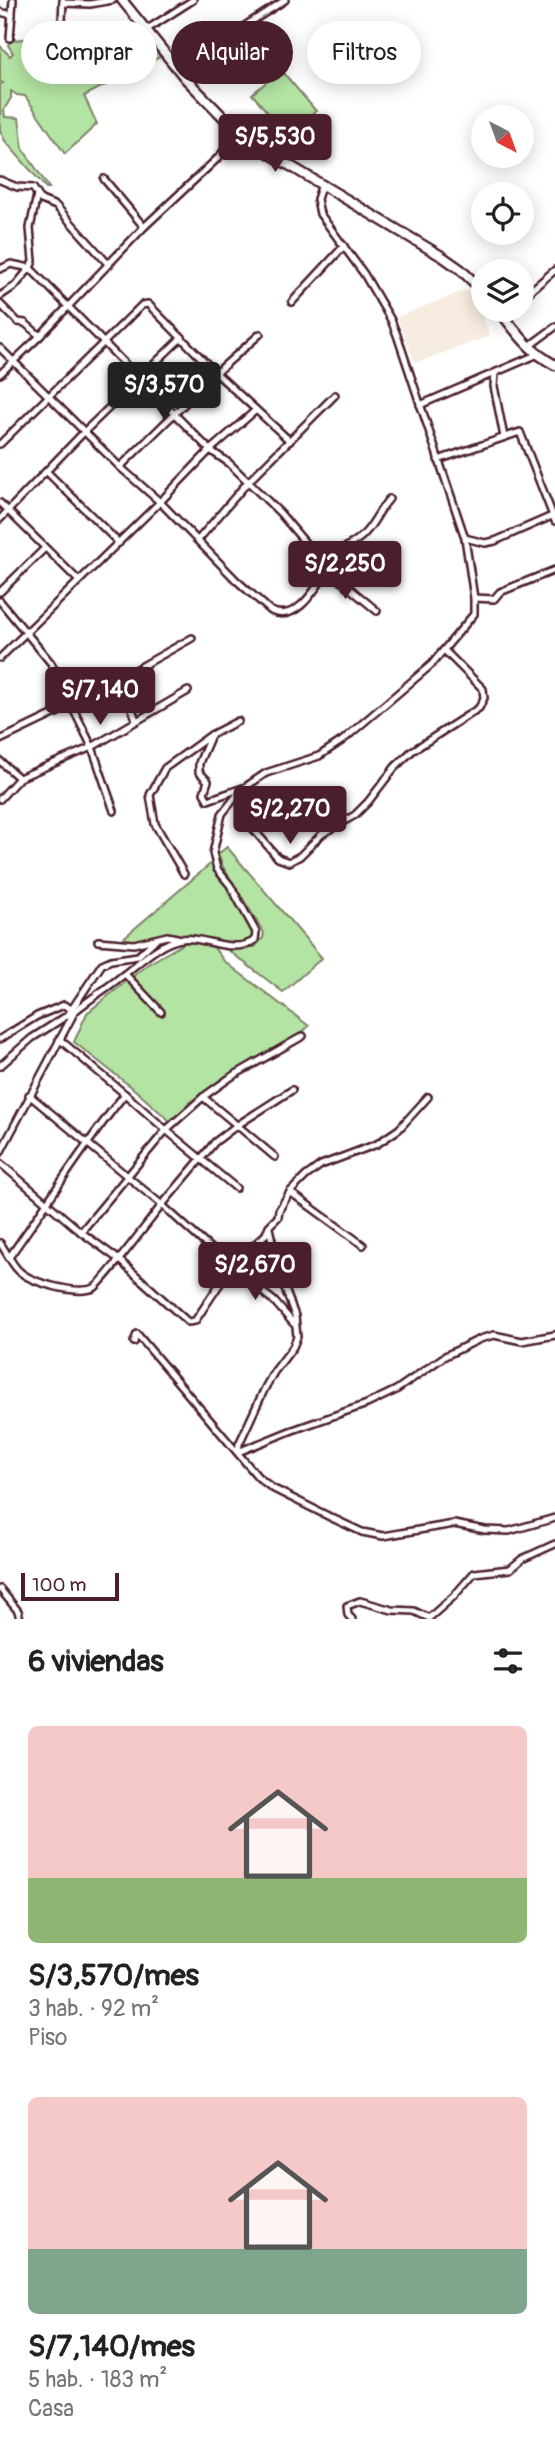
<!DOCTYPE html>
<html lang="es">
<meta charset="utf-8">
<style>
:root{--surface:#fff;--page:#f6f6f6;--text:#222;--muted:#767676;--accent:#4a1f2b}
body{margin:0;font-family:Pangolin,sans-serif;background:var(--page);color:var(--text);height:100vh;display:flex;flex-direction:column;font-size:26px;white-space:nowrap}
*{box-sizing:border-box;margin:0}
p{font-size:23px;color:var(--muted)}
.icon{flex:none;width:38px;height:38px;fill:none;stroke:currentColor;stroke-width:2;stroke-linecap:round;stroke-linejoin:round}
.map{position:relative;height:1619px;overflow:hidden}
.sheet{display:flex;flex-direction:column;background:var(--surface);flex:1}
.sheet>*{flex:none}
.guide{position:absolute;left:21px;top:21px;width:514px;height:63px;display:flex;gap:14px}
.needle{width:46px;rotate:139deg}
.tools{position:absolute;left:471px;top:105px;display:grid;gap:14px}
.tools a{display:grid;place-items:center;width:63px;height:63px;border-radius:50%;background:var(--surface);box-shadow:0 4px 18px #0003;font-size:35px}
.scale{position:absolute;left:21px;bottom:18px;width:98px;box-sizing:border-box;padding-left:7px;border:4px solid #4a1f2b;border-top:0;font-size:19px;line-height:24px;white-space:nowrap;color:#4a1f2b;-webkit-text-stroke:5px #fff;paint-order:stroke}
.price{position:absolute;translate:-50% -60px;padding:0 16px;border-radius:7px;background:var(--accent);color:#fff;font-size:23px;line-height:46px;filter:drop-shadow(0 2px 4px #0008)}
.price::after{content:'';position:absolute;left:50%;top:42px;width:21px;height:16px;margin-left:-10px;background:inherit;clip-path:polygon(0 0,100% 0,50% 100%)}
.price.current{background:#222;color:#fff}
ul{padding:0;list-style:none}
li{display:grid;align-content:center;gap:14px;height:371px;padding:0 28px}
li span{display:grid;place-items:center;height:217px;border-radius:10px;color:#555}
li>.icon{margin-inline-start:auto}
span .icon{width:126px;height:126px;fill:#fffc;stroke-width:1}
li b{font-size:30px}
h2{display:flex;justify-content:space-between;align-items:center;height:84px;padding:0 28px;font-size:30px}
.chip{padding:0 24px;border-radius:32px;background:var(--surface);box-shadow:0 4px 18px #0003;font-size:24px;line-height:63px}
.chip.current{background:var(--accent);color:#fff}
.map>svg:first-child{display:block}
</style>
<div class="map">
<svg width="555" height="1619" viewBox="0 0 555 1619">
<rect width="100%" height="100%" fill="#fff"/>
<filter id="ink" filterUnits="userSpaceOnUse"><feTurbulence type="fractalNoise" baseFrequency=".0143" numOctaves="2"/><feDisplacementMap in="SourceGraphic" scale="14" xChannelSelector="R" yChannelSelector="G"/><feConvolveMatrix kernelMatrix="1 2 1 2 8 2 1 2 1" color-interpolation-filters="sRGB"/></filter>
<g filter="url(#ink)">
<!-- built -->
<path fill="#f6ecdf" d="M466,290L474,294L490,336L415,363L397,317Z"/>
<!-- green -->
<g fill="#b4e4a4" stroke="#7f8268" stroke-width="2">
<path d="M141,23L166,54L84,96L97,124L65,154L25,96L17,95L11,91V98L4,110L5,117L19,118L23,149L49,188H46L5,141L0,130V85L3,83L0,82V46L10,56L13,53L8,45L12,40C27,39 40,36 56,36L61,43L65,37L87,31L97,37Z"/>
<path d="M281,70L316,111L287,135L252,94Z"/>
<path d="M227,847L322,958L283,992L224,947H255L263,938L264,933L223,867L218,854Z"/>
<path d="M216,859L217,868L258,936L247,942L228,943L167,933L136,941H120Z"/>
<path d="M188,941L212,945L224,961L309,1026C294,1041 272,1049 253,1060C223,1078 197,1099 172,1123L135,1090L74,1042L87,1013L148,964Z"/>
</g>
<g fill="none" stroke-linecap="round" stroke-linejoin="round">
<!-- street casing -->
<g stroke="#4a1f2b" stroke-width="10">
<g id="street">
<path d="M63,3L90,4L113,0"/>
<path d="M0,12L12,15"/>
<path d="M146,30L193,0"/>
<path d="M10,38L13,0"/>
<path d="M61,41L63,0"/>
<path d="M178,69L285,0"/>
<path d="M104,179L144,227"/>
<path d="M0,180L17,187L33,188L41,200L56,206L109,265"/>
<path d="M0,269L11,264L30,268L33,261L30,228L37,195"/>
<path d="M0,296L15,286L30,268L210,450L229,463L280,513L329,571L377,611"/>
<path d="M522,298L555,270"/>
<path d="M292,302L344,246"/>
<path d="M0,304L18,322L25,323L40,336"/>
<path d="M528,347L555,327"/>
<path d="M0,348L120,467L160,502L236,580L271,611C303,627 325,568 343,550C349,544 358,541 364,534C374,524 379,510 389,499"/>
<path d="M0,374L40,336L144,227L219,157L232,140L242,132"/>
<path d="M495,374L494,386L504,437"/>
<path d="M420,405L536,355"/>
<path d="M0,444L142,305L148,304L216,373L290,441"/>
<path d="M438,460L520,432L555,521"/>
<path d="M120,467L216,373L260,334"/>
<path d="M47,472L119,543"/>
<path d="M0,503L79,581"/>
<path d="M0,519L85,431L182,337"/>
<path d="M465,538L485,543L495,541L552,516"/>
<path d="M198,540L247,483L335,395"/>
<path d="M0,592L45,548"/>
<path d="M474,598L494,599L500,592L555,570"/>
<path d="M0,601L51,663L92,747L114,811"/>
<path d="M0,658L160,502L210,450L256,410"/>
<path d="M121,677L136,720"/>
<path d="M238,721L211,735L199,763V772L208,781L204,793L208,800L243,788"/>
<path d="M0,740L73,705L192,638"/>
<path d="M0,761L19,778L0,799"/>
<path d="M19,778L92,747L188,691"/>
<path d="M241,791L242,807L249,824L278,858L289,862L300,856L322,834L355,815L368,802L395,767L412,751L479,708L484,698L483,689L444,650"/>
<path d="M184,874L155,824L150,795L165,768L211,735"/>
<path d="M98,941L134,944L167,936L182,939"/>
<path d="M125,974L161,1012"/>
<path d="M75,1011C90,999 107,988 122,976C139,963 159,943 181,939C203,935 232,956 255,940L256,932L230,885L217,869L213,853L222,814L241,790L266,773L319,756L343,740L431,665L474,614V598L465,538L397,335L391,320L364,274L320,214L317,199L322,184"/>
<path d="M0,1039L37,1016L64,1005L75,1011L0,1153"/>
<path d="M59,1039L125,1094L166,1130L81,1232"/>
<path d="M0,1066L32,1038L68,1015L102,964L111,960L138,956L154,941"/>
<path d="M292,1090L236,1126L215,1142L162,1205L231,1267L274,1301L294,1324"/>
<path d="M203,1097L275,1157"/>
<path d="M0,1163L81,1232L118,1259L188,1322L195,1321L231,1267L266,1234L269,1226L278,1217L279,1210L290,1192L306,1176L321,1165L377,1144L399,1129L428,1097"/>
<path d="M236,1188L166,1130L203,1097L231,1077L303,1036"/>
<path d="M290,1192L363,1245"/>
<path d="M0,1243C6,1251 11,1263 18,1270C31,1283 77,1295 94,1288C100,1286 153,1216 162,1205L29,1095"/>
<path d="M10,1256C49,1202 83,1145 125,1094"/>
<path d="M134,1342L137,1334L258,1477L272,1488L332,1518L362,1532L383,1536L454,1524L485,1530L509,1531L555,1518"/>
<path d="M238,1452L290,1431L367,1404L396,1390L445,1356L480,1339L494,1335L522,1341L555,1335"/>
<path d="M238,1452L239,1444L265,1388L274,1372L293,1347L297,1337L295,1316L280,1275L269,1228"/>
<path d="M0,1589L18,1611L20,1619"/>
<path d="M352,1619L348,1615L347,1606L360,1601L392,1610L414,1611L429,1618L454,1596L474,1573L510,1569L522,1559L555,1544"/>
</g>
</g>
<!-- secondary casing -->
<g stroke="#4a1f2b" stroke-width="13">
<g id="secondary">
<path d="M122,0L185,78L230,124L262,149L443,257L460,269L483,291"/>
<path d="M499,310C517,333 529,351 555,365"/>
</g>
</g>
<!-- street -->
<use href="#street" stroke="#fff" stroke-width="5"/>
<!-- secondary -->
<use href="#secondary" stroke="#fff" stroke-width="8"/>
</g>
</g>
</svg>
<div class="tools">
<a><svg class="needle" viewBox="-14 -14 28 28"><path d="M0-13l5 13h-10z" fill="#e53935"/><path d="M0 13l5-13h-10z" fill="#767676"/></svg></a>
<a><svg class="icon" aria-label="locate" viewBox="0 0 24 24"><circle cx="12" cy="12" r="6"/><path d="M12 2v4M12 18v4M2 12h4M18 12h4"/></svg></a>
<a><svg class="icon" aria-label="layers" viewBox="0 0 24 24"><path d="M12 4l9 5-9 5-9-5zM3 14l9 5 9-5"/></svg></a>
</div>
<div class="scale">100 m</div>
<b class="price" style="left:275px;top:174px">S/5,530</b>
<b class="price current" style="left:164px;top:422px">S/3,570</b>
<b class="price" style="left:345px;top:601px">S/2,250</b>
<b class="price" style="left:100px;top:727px">S/7,140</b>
<b class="price" style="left:290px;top:846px">S/2,270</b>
<b class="price" style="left:255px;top:1302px">S/2,670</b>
<div class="guide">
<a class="chip">Comprar</a>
<a class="chip current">Alquilar</a>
<a class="chip">Filtros</a>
</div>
</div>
<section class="sheet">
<h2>6 viviendas<svg class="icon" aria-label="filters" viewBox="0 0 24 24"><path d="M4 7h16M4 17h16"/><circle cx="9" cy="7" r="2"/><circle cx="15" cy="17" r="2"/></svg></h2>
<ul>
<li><span style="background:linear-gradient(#f6c9c9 70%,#8fb573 0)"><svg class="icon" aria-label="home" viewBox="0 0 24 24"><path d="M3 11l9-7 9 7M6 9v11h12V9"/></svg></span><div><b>S/3,570/mes</b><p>3 hab. · 92 m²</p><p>Piso</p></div></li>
<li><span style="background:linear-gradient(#f6c9c9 70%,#7fa58c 0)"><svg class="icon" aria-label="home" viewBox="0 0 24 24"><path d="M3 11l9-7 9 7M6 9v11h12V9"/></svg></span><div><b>S/7,140/mes</b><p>5 hab. · 183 m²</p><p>Casa</p></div></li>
</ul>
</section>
